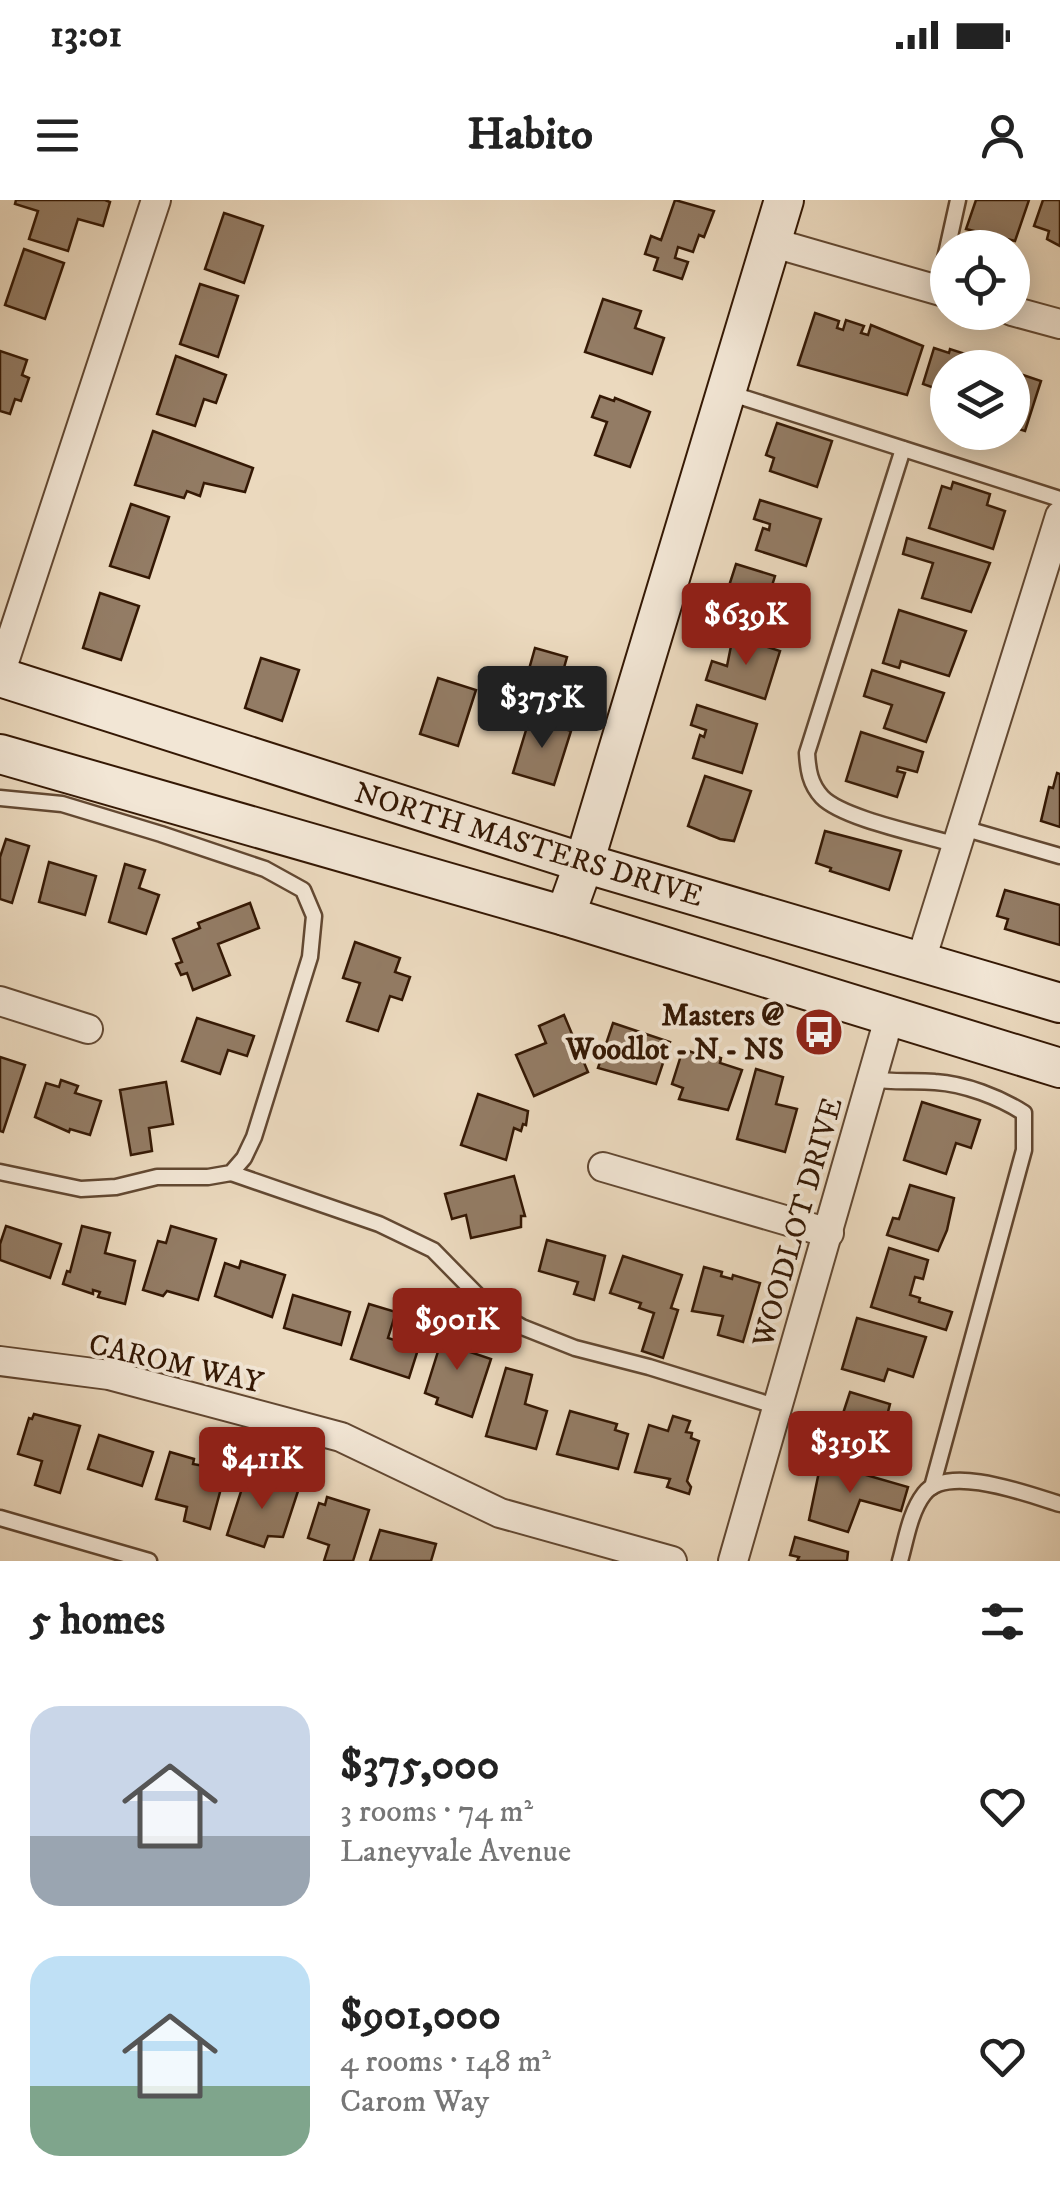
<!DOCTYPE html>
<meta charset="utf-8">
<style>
:root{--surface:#fff;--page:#f6f6f6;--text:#222;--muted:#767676;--accent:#8f2418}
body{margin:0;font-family:"IM FELL DW Pica",serif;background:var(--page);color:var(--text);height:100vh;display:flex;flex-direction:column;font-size:38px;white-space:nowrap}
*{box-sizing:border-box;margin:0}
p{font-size:32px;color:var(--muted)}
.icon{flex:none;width:55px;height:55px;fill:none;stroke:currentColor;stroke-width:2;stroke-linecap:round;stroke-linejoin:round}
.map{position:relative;height:1361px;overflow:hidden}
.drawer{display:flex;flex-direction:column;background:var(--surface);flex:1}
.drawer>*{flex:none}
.fabs{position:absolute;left:930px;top:30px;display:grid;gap:20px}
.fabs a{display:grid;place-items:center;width:100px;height:100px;border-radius:50%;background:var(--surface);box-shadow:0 5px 25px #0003;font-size:50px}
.price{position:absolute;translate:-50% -85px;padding:0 22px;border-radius:10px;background:var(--accent);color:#fff;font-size:32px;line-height:65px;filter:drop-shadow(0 2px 5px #0008)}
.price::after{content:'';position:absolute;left:50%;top:60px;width:30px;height:22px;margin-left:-15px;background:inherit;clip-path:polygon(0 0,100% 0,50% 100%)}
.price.active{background:#222;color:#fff}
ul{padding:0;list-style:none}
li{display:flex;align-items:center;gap:30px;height:250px;padding:0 30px}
li span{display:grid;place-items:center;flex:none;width:280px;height:200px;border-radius:30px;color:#555}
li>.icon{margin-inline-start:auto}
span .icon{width:120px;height:120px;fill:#fffc;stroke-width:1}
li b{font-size:42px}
h2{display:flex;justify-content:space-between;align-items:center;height:120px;padding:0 30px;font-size:42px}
.status{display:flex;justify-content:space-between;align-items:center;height:70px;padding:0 50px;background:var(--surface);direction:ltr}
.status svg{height:28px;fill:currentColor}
header{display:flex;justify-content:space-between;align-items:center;height:130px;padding:0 30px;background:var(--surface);font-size:45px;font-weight:800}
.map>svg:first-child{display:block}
</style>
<div class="status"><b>13:01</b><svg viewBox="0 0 49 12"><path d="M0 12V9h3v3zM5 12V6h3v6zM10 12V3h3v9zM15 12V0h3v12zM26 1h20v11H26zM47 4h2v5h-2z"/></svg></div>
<header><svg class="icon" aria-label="menu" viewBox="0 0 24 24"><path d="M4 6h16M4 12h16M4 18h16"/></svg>Habito<svg class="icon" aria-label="person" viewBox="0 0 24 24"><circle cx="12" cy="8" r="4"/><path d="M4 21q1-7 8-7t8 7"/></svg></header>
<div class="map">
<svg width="1060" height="1361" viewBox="0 0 1060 1361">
<rect width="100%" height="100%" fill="#ebd9be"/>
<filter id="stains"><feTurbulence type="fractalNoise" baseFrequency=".002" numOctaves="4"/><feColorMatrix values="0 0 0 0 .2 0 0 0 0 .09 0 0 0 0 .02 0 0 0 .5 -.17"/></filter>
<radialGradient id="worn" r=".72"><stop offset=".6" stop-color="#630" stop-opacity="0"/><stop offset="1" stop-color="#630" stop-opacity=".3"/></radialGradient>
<!-- building -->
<g fill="#937c65" stroke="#341804" stroke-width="2.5">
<path d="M16,0H105L110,2L103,26L78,19L68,51L29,39L38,11L15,4Z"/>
<path d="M675,0L714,11L704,37L699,35L693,52L678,47L675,58L688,62L682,79L654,70L658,58L645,54L651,36L661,40Z"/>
<path d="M976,0H1029L1015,41L966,29Z"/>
<path d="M1060,0V46L1047,39L1049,31L1034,26L1043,0Z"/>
<path d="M224,13L263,26L244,83L205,69Z"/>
<path d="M24,49L64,63L45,119L5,105Z"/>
<path d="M200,84L238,96L218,157L180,144Z"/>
<path d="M603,99L641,111L635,128L664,138L652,174L585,152Z"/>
<path d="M815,113L839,121L837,128L843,130L846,120L864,126L861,133L868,135L871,125L923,146L907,195L798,165Z"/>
<path d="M934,148L949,153L950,149L984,160L981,168H948V223L937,220L946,192L923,184Z"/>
<path d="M0,151L27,160L22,175L29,178L21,201L15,199L10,214L0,211Z"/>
<path d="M176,156L226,175L216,203L204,199L195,226L157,214Z"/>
<path d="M1014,172L1041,181L1025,231L1012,227Z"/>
<path d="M600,196L614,201L615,198L650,212L630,267L595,255L607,222L592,217Z"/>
<path d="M777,223L832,241L817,287L770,271L774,258L766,255Z"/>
<path d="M153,231L253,268L245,292L204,283L200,296L187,291L184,298L135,285Z"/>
<path d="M953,282L990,294L987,305L1005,311L993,349L929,328L942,286L951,289Z"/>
<path d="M760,300L821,319L806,366L756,350L763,328L769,330L770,324L754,319Z"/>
<path d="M131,304L169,317L149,378L110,366Z"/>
<path d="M907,338L990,363L971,412L922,398L933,363L903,354Z"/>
<path d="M736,364L775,376L759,427L720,414Z"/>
<path d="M100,393L139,406L121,460L83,448Z"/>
<path d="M899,410L966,431L949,476L901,461L899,468L883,463Z"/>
<path d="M733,436L780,451L765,499L706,480L712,461L727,466Z"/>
<path d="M535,448L567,457L556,496L524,487Z"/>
<path d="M261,458L299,470L282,521L245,508Z"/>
<path d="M872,470L944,493L926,542L884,528L892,505L864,496Z"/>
<path d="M438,478L476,490L458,546L420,534Z"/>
<path d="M697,505L757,524L742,573L693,558L700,535L704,537L706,530L691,525Z"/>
<path d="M530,517L571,531L554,585L513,573Z"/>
<path d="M861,532L923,552L917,572L898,567L897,571L905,573L897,597L846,581Z"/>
<path d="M1057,573L1060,574V627L1041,621L1049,587L1053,588Z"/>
<path d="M705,576L751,591L734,641L720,639L688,626Z"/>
<path d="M825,631L901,651L889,690L830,671L831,668L816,663Z"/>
<path d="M6,639L29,646L12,703L0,699V657Z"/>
<path d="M49,662L96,676L85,715L39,702Z"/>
<path d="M125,664L145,670L139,688L159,695L146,734L109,722Z"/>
<path d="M1005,690L1060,705V745L1005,729L1008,719L997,716Z"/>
<path d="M250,703L259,728L218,744L230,775L193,790L187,773L181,775L176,764L182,762L173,739L200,728L198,723Z"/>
<path d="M355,742L400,758L395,772L410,777L402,800L390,796L378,831L347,821L360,783L343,778Z"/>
<path d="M564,815L588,872L534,896L516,855L546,843L539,826Z"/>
<path d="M197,818L254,836L247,856L228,850L220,874L182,861Z"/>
<path d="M613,823L670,842L656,884L598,868Z"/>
<path d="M683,849L714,860L715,856L721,858L720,863L742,870L728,910L679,899L683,888L672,884Z"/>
<path d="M0,857L25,865L3,932L0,931Z"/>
<path d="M756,869L783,877L776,904L797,909L785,952L737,939Z"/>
<path d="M61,880L78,886L75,893L101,901L90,935L70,929L69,932L35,917L46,883L59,887Z"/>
<path d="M166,882L173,924L149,928L152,951L131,955L120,890Z"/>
<path d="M478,894L528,911L526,925L523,924L521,931L514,928L506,960L461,945Z"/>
<path d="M922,902L980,920L971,948L956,943L946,974L904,960Z"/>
<path d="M514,976L525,1016H521V1027L471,1038L466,1015L452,1019L445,994Z"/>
<path d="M910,985L954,998L947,1030L938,1051L887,1035L893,1018L899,1019Z"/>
<path d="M6,1026L61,1044L50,1078L0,1060V1044Z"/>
<path d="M82,1026L110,1033L105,1053L135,1061L125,1104L98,1097L100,1092L93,1090V1094L63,1084L67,1071L70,1072Z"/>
<path d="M171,1026L216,1039L198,1100L167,1091L163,1096L143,1090L158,1041L166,1043Z"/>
<path d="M547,1040L605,1056L594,1100L574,1094L578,1082L539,1071Z"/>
<path d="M889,1048L928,1060L923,1079L915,1077L910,1095L920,1098L919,1102L952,1112L946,1130L871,1107Z"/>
<path d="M623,1056L682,1075L671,1108L678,1110L663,1158L642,1151L654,1113L639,1108L641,1103L610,1093Z"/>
<path d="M241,1061L285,1075L272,1117L215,1096L225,1063L239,1068Z"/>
<path d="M704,1067L722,1072L721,1076L732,1079L733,1075L760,1083L743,1142L718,1135L723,1116L692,1111Z"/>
<path d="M293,1095L350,1112L341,1145L284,1128Z"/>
<path d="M369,1104L396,1112L388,1138L400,1142L402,1134L421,1140L409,1178L351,1159Z"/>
<path d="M857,1118L926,1137L913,1177L888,1169L884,1181L842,1169Z"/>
<path d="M446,1126L472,1134L467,1151L491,1159L472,1217L436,1204L438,1198L425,1193Z"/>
<path d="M506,1168L532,1175L525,1204L547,1211L536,1249L486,1236Z"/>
<path d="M850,1192L890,1204L879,1247L876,1251L869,1248L865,1261L831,1250Z"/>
<path d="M570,1211L617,1224L615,1230L628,1234L618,1269L557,1254Z"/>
<path d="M34,1214L80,1226L60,1293L35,1285L42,1261L18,1254L29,1218L32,1219Z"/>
<path d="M673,1216L690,1221L686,1232L692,1233L691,1238L699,1241L687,1281L691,1287L689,1294L667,1287L670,1279L635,1272L649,1225L668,1231Z"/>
<path d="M99,1235L153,1252L142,1286L88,1269Z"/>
<path d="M170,1252L194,1259L193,1264L226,1270L210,1329L184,1321L187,1307L156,1299Z"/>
<path d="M821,1262L908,1287L901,1311L860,1300L848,1332L809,1320Z"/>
<path d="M245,1279L276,1289L279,1282L299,1288L283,1337L268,1336L264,1347L227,1335Z"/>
<path d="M327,1297L369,1310L353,1361H324L329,1345L308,1338L319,1303L325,1305Z"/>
<path d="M380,1330L436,1344L431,1361H370Z"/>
<path d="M795,1337L848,1352L847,1361H797L799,1357L790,1355Z"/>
</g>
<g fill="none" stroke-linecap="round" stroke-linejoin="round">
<!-- lane casing -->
<g stroke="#624832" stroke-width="19">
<g id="lane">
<path d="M938,90L958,0"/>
<path d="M729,193L1060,299"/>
<path d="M903,249L807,553C808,570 810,584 822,597C843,619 925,635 957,645"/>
<path d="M0,598L62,604L161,634L265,669L303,690L314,716L310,757L254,937L244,958L231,973L208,977H157L116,987L81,989L0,972"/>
<path d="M963,628L1060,656"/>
<path d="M872,879C894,883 913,880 935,882C965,884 999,897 1024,913V950L932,1287"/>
<path d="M231,973L379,1024L433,1050L491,1109L522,1127L575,1148L649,1167L778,1207"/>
<path d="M0,1318L149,1361"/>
<path d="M900,1361C906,1340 910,1312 924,1294C947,1263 1030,1295 1060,1304"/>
</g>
</g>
<!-- street casing -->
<g stroke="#624832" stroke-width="32">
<g id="street">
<path d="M774,43L948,93"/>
<path d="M1012,111L1060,124"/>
<path d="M0,474L156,0"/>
<path d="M921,760L1060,316"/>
<path d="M0,801L88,829"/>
<path d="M603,967L829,1033"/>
<path d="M0,1161L109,1175L341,1237L500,1313L672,1361"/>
<path d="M733,1361L890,815"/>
</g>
</g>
<!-- secondary casing -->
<g stroke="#341804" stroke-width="42">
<g id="secondary">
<path d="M0,477L584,663L1060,803"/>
<path d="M0,554L565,716L1060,868"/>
<path d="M565,716L584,663L784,0"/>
</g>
</g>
<!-- lane -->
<use href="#lane" stroke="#f2e6d5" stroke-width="14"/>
<!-- street -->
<use href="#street" stroke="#f2e6d5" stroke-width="28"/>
<!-- secondary -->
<use href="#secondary" stroke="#f2e6d5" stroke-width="38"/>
</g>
<!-- icons -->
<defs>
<g id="bus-disc" transform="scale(2.5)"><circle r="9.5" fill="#8f2418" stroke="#f2e6d5"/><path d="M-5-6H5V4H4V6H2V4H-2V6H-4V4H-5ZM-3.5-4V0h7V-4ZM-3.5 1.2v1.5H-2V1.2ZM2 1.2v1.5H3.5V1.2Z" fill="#fff"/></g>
</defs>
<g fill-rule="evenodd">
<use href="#bus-disc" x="819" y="832"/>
</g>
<g text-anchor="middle" stroke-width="8" stroke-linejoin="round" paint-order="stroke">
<!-- street labels -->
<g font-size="30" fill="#341804" stroke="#f2e6d5">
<text transform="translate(529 644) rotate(17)" y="10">NORTH MASTERS DRIVE</text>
<text transform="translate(797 1022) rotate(-74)" y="10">WOODLOT DRIVE</text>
<text transform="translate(176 1163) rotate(13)" y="10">CAROM WAY</text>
</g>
<!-- poi labels -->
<g font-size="30" font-weight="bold" fill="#341804" stroke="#f2e6d5" text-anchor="end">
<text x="784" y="825">Masters @<tspan x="784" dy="34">Woodlot - N - NS</tspan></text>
</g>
</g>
<rect width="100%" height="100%" filter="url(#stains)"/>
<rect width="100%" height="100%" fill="url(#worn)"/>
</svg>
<div class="fabs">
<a><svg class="icon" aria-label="locate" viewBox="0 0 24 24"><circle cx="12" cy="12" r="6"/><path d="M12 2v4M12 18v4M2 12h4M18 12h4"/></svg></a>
<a><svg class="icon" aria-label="layers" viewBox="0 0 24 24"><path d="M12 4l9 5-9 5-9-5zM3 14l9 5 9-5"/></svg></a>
</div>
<b class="price" style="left:746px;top:468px">$639K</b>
<b class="price active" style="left:542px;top:551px">$375K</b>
<b class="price" style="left:457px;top:1173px">$901K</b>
<b class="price" style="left:850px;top:1296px">$319K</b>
<b class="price" style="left:262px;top:1312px">$411K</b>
</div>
<section class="drawer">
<h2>5 homes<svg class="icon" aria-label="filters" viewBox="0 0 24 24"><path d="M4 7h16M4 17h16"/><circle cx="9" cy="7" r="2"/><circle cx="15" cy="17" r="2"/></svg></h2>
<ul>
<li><span style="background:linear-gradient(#c9d6e8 65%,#9aa5b1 0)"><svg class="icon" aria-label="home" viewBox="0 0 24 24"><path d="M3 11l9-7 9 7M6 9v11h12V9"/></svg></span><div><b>$375,000</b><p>3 rooms · 74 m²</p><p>Laneyvale Avenue</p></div><svg class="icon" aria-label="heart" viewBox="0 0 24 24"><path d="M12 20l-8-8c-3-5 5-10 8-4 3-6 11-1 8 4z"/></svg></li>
<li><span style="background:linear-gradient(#bfe0f5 65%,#7fa58c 0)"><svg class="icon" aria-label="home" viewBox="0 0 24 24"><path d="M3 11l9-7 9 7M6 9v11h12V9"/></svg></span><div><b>$901,000</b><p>4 rooms · 148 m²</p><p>Carom Way</p></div><svg class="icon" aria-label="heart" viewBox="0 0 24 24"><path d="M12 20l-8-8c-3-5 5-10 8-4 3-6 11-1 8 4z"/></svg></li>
</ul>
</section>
